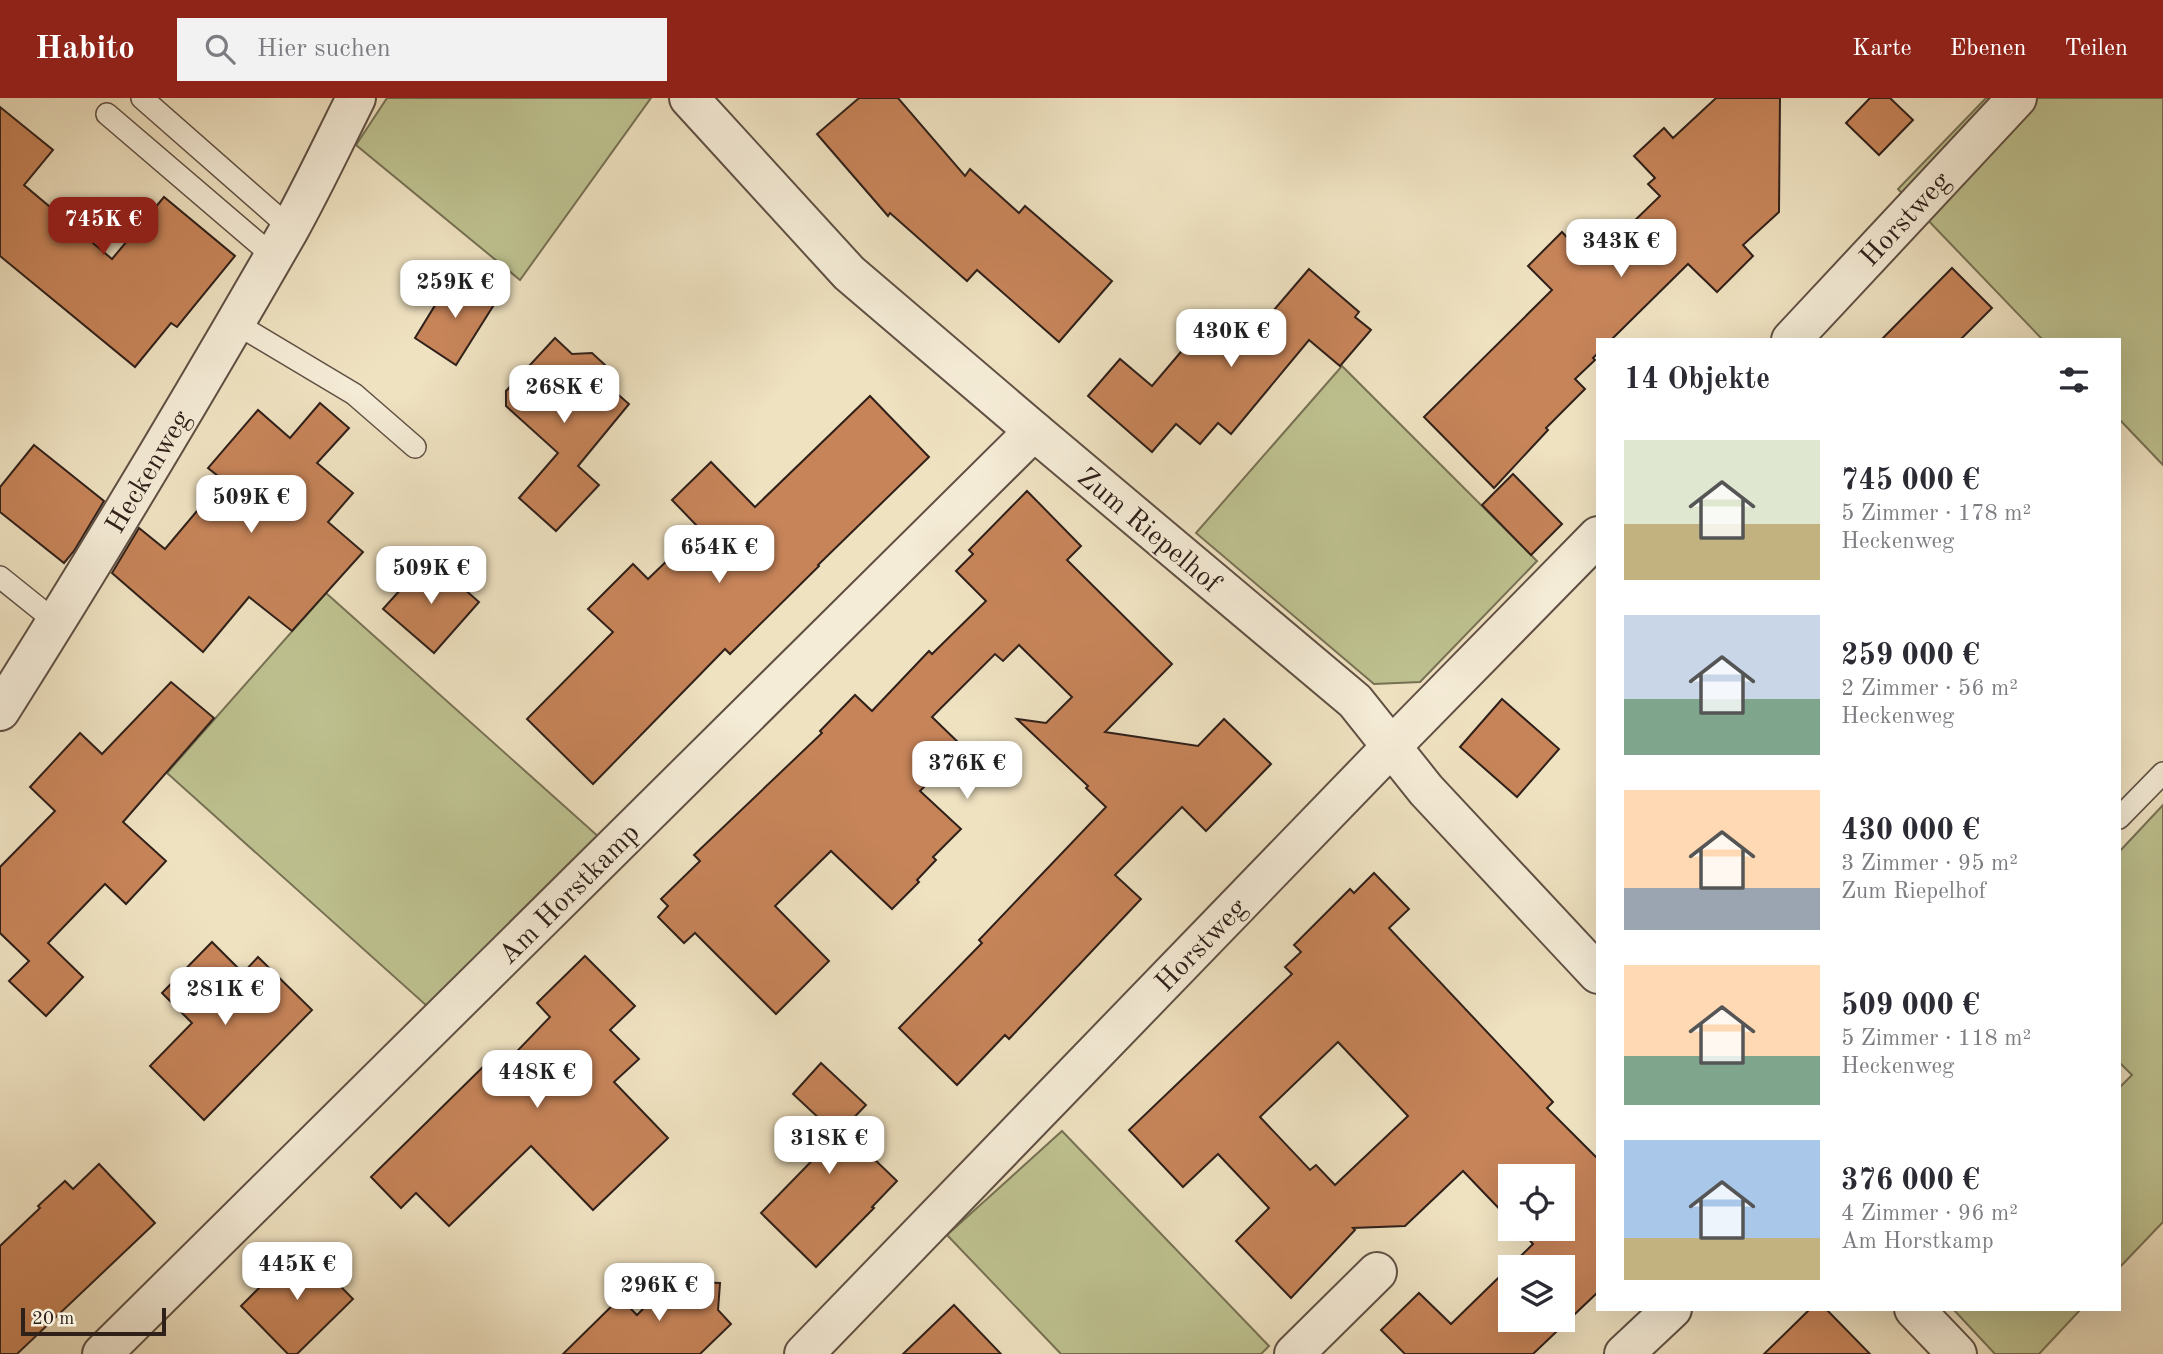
<!DOCTYPE html>
<html lang="de">
<meta charset="utf-8">
<style>
:root{--surface:#fff;--page:#f2f2f3;--text:#2b2b33;--muted:#7c7c81;--accent:#8f2418}
body{margin:0;font-family:"Old Standard TT",serif;background:var(--page);color:var(--text);height:100vh;display:flex;flex-direction:column;font-size:26px;white-space:nowrap}
*{box-sizing:border-box;margin:0}
p{font-size:23px;color:var(--muted)}
.icon{flex:none;width:38px;height:38px;fill:none;stroke:currentColor;stroke-width:2;stroke-linecap:round;stroke-linejoin:round}
.map{position:relative;flex:1;overflow:hidden}
.details{position:absolute;left:1596px;top:240px;width:525px;height:973px;display:flex;flex-direction:column;background:var(--surface);border-radius:0px;box-shadow:0 7px 28px #0002}
.details>*{flex:none}
.fabs{position:absolute;left:1498px;top:1066px;display:grid;gap:14px}
.fabs a{display:grid;place-items:center;width:77px;height:77px;border-radius:0px;background:var(--surface);box-shadow:0 7px 28px #0002;font-size:35px}
.scale{position:absolute;left:21px;bottom:18px;width:145px;box-sizing:border-box;padding-left:7px;border:4px solid #30201a;border-top:0;font-size:19px;line-height:24px;white-space:nowrap;color:#30201a;-webkit-text-stroke:5px #f5ecd7;paint-order:stroke}
.price{position:absolute;translate:-50% -60px;padding:0 16px;border-radius:14px;background:#fff;color:#222;font-size:23px;line-height:46px;filter:drop-shadow(0 2px 4px #0008)}
.price::after{content:'';position:absolute;left:50%;top:42px;width:21px;height:16px;margin-left:-10px;background:inherit;clip-path:polygon(0 0,100% 0,50% 100%)}
.price.selected{background:var(--accent);color:#fff}
ul{padding:0;list-style:none}
li{display:flex;align-items:center;gap:21px;height:175px;padding:0 28px}
li span{display:grid;place-items:center;flex:none;width:196px;height:140px;border-radius:0px;color:#555}
li>.icon{margin-inline-start:auto}
span .icon{width:84px;height:84px;fill:#fffc;stroke-width:1}
li b{font-size:30px}
h2{display:flex;justify-content:space-between;align-items:center;height:84px;padding:0 28px;font-size:30px}
header{display:flex;align-items:center;gap:42px;box-sizing:border-box;height:98px;padding:0 35px;background:var(--accent);color:#fff}
header strong{font-size:33px}
nav{display:flex;gap:38px;margin-inline-start:auto;font-size:24px}
.search{width:490px;height:63px;background:var(--page);display:flex;align-items:center;gap:18px;box-sizing:border-box;padding:0 24px;border-radius:0px;color:var(--muted);font-size:26px}
.map>svg:first-child{display:block}
</style>
<header>
<strong>Habito</strong>
<div class="search"><svg class="icon" aria-label="search" viewBox="0 0 24 24"><circle cx="10" cy="10" r="6"/><path d="M15 15l6 6"/></svg>Hier suchen</div>
<nav><a>Karte</a><a>Ebenen</a><a>Teilen</a></nav>
</header>
<div class="map">
<svg width="2163" height="1256" viewBox="0 0 2163 1256">
<rect width="100%" height="100%" fill="#efe2c1"/>
<filter id="stains"><feTurbulence type="fractalNoise" baseFrequency=".00286" numOctaves="4"/><feColorMatrix values="0 0 0 0 .2 0 0 0 0 .09 0 0 0 0 .02 0 0 0 .5 -.17"/></filter>
<radialGradient id="worn" r=".72"><stop offset=".6" stop-color="#630" stop-opacity="0"/><stop offset="1" stop-color="#630" stop-opacity=".3"/></radialGradient>
<!-- green -->
<g fill="#bec290" stroke="#777155" stroke-width="2">
<path d="M387,0H651L520,182L356,47Z"/>
<path d="M1986,0H2163V367L2119,321V242L2042,241L1898,91Z"/>
<path d="M1342,268L1537,463L1420,584L1374,586L1196,435Z"/>
<path d="M326,495L600,740L428,909L167,675Z"/>
<path d="M2163,707V1124L2119,1170V990L2132,977L2119,964V754Z"/>
<path d="M1062,1033L1269,1248L1261,1256H1061L947,1137Z"/>
<path d="M1953,1211H2081L2039,1256H1995Z"/>
</g>
<!-- building -->
<g fill="#c78459" stroke="#30201a" stroke-width="2" fill-rule="evenodd">
<path d="M859,0H898L965,78L970,71L1019,115L1025,108L1112,183L1059,244L977,172L967,183L890,115L888,118L817,36Z"/>
<path d="M1716,0H1780L1779,114L1743,147L1753,158L1717,194L1688,166L1611,242H1598V255L1593,260L1595,262L1575,281L1585,291L1546,330L1548,332L1494,390L1424,319L1552,192L1528,168L1562,134L1591,165L1660,98L1648,86L1655,80L1634,58L1664,30L1673,40Z"/>
<path d="M1870,0H1890L1913,22L1879,57L1846,25Z"/>
<path d="M0,9L53,52L24,87L112,161L164,99L235,158L177,229L171,225L135,269L0,158Z"/>
<path d="M1952,170L1992,210L1960,242H1881Z"/>
<path d="M1309,171L1359,214L1355,219L1371,232L1340,268L1309,242L1231,336L1218,325L1200,346L1176,326L1152,354L1088,298L1120,261L1152,288L1191,242L1208,256L1222,240L1238,254Z"/>
<path d="M453,178L495,205L456,267L415,240Z"/>
<path d="M555,240L572,256L592,255L605,267L606,286L629,306L578,368L599,387L556,433L519,400L558,355L506,308V293Z"/>
<path d="M870,298L929,359L818,467L819,468L730,556L725,551L593,686L527,621L613,534L588,511L633,466L648,481L700,431L672,402L711,364L755,409Z"/>
<path d="M320,305L349,330L317,365L353,395L328,424L363,454L292,533L249,499L203,554L112,475L139,430L165,451L223,382L208,370L258,312L290,340Z"/>
<path d="M34,347L104,403L74,453L64,465L0,414V389Z"/>
<path d="M1513,376L1562,426L1531,457L1482,407Z"/>
<path d="M1027,393L1081,448L1067,462L1172,566L1105,634L1198,648L1224,621L1271,666L1206,733L1182,709L1115,777L1141,801L1009,941L1005,937L957,987L899,930L982,845L979,842L1106,709L1086,690L1088,688L1017,621L1046,625L1072,599L1019,547L1003,563L995,556L932,619L963,649L920,693L961,731L933,759L936,762L917,782L919,784L892,811L831,753L775,808L829,863L776,916L695,835L684,845L658,819L668,808L661,801L700,763L694,757L822,635L820,633L855,597L872,613L929,553L932,556L986,503L956,473L973,456L969,452Z"/>
<path d="M429,460L479,504L434,555L383,511Z"/>
<path d="M171,584L214,620L123,724L166,763L126,806L105,786L48,845L83,879L46,918L9,883L29,863L0,835V769L55,713L30,689L80,635L102,656Z"/>
<path d="M1502,601L1559,651L1517,699L1460,649Z"/>
<path d="M1374,775L1409,811L1389,830L1553,1004L1547,1010L1598,1061V1194L1533,1256H1405L1381,1232L1419,1195L1451,1226L1533,1146L1519,1130H1563V1078H1510V1122L1463,1073L1405,1128L1353,1130L1355,1132L1291,1200L1236,1143L1269,1110L1218,1056L1183,1089L1129,1032L1292,876L1285,869L1301,854L1294,847L1350,791L1354,795ZM1338,944L1408,1018L1335,1087L1316,1067L1310,1072L1260,1019ZM1510,1169H1563V1222H1510Z"/>
<path d="M212,844L243,875L258,859L312,912L204,1022L150,968L192,925L162,895Z"/>
<path d="M585,858L635,908L610,932L639,961L614,984L668,1040L593,1112L531,1048L449,1128L416,1095L401,1110L371,1079L489,963L498,973L550,919L537,905Z"/>
<path d="M821,965L866,1007L843,1031L897,1083L872,1109L874,1110L816,1169L761,1115L837,1037L793,996Z"/>
<path d="M99,1066L155,1125L17,1256H0V1148L40,1110L38,1108L65,1083L73,1091Z"/>
<path d="M301,1148L353,1201L297,1256H288L241,1208Z"/>
<path d="M680,1174L691,1184L720,1185L718,1212L731,1226L700,1256H563L620,1200L637,1217Z"/>
<path d="M954,1207L1001,1256H903Z"/>
<path d="M1810,1211H1826L1870,1256H1764Z"/>
</g>
<g fill="none" stroke-linecap="round" stroke-linejoin="round">
<!-- lane casing -->
<g stroke="#605044" stroke-width="24">
<g id="lane">
<path d="M142,0L290,130"/>
<path d="M107,16L273,158"/>
<path d="M235,225L354,296L415,349"/>
<path d="M0,479L56,524"/>
<path d="M2119,720L2163,675"/>
</g>
</g>
<!-- street casing -->
<g stroke="#605044" stroke-width="42">
<g id="street">
<path d="M689,0L849,175L1034,333L1355,603L1426,692L1598,876"/>
<path d="M1791,242L2017,0"/>
<path d="M0,613C100,455 196,294 289,132C313,89 334,44 356,0"/>
<path d="M1914,1211L1957,1256"/>
<path d="M102,1256L1034,333"/>
<path d="M804,1256L1391,649L1598,438"/>
<path d="M1294,1256L1377,1174"/>
<path d="M1624,1256L1672,1211"/>
</g>
</g>
<!-- lane -->
<use href="#lane" stroke="#f5ecd7" stroke-width="21"/>
<!-- street -->
<use href="#street" stroke="#f5ecd7" stroke-width="38"/>
</g>
<g text-anchor="middle" stroke-width="5" stroke-linejoin="round" paint-order="stroke">
<!-- street labels -->
<g font-size="28" fill="#30201a" stroke="#f5ecd7">
<text transform="translate(1904 120) rotate(-47)" y="10">Horstweg</text>
<text transform="translate(147 373) rotate(-59)" y="10">Heckenweg</text>
<text transform="translate(1150 431) rotate(40)" y="10">Zum Riepelhof</text>
<text transform="translate(568 795) rotate(-45)" y="10">Am Horstkamp</text>
<text transform="translate(1200 846) rotate(-46)" y="10">Horstweg</text>
</g>
</g>
<rect width="100%" height="100%" filter="url(#stains)"/>
<rect width="100%" height="100%" fill="url(#worn)"/>
</svg>
<div class="fabs">
<a><svg class="icon" aria-label="locate" viewBox="0 0 24 24"><circle cx="12" cy="12" r="6"/><path d="M12 2v4M12 18v4M2 12h4M18 12h4"/></svg></a>
<a><svg class="icon" aria-label="layers" viewBox="0 0 24 24"><path d="M12 4l9 5-9 5-9-5zM3 14l9 5 9-5"/></svg></a>
</div>
<div class="scale">20 m</div>
<b class="price selected" style="left:103px;top:159px">745K €</b>
<b class="price" style="left:1621px;top:181px">343K €</b>
<b class="price" style="left:455px;top:222px">259K €</b>
<b class="price" style="left:1231px;top:271px">430K €</b>
<b class="price" style="left:564px;top:327px">268K €</b>
<b class="price" style="left:251px;top:437px">509K €</b>
<b class="price" style="left:719px;top:487px">654K €</b>
<b class="price" style="left:431px;top:508px">509K €</b>
<b class="price" style="left:967px;top:703px">376K €</b>
<b class="price" style="left:225px;top:929px">281K €</b>
<b class="price" style="left:537px;top:1012px">448K €</b>
<b class="price" style="left:829px;top:1078px">318K €</b>
<b class="price" style="left:297px;top:1204px">445K €</b>
<b class="price" style="left:659px;top:1225px">296K €</b>
<section class="details">
<h2>14 Objekte<svg class="icon" aria-label="filters" viewBox="0 0 24 24"><path d="M4 7h16M4 17h16"/><circle cx="9" cy="7" r="2"/><circle cx="15" cy="17" r="2"/></svg></h2>
<ul>
<li><span style="background:linear-gradient(#dfe7d0 60%,#c2b280 0)"><svg class="icon" aria-label="home" viewBox="0 0 24 24"><path d="M3 11l9-7 9 7M6 9v11h12V9"/></svg></span><div><b>745 000 €</b><p>5 Zimmer · 178 m²</p><p>Heckenweg</p></div></li>
<li><span style="background:linear-gradient(#c9d6e8 60%,#7fa58c 0)"><svg class="icon" aria-label="home" viewBox="0 0 24 24"><path d="M3 11l9-7 9 7M6 9v11h12V9"/></svg></span><div><b>259 000 €</b><p>2 Zimmer · 56 m²</p><p>Heckenweg</p></div></li>
<li><span style="background:linear-gradient(#ffd9b3 70%,#9aa5b1 0)"><svg class="icon" aria-label="home" viewBox="0 0 24 24"><path d="M3 11l9-7 9 7M6 9v11h12V9"/></svg></span><div><b>430 000 €</b><p>3 Zimmer · 95 m²</p><p>Zum Riepelhof</p></div></li>
<li><span style="background:linear-gradient(#ffd9b3 65%,#7fa58c 0)"><svg class="icon" aria-label="home" viewBox="0 0 24 24"><path d="M3 11l9-7 9 7M6 9v11h12V9"/></svg></span><div><b>509 000 €</b><p>5 Zimmer · 118 m²</p><p>Heckenweg</p></div></li>
<li><span style="background:linear-gradient(#a9c7e8 70%,#c2b280 0)"><svg class="icon" aria-label="home" viewBox="0 0 24 24"><path d="M3 11l9-7 9 7M6 9v11h12V9"/></svg></span><div><b>376 000 €</b><p>4 Zimmer · 96 m²</p><p>Am Horstkamp</p></div></li>
</ul>
</section>
</div>
